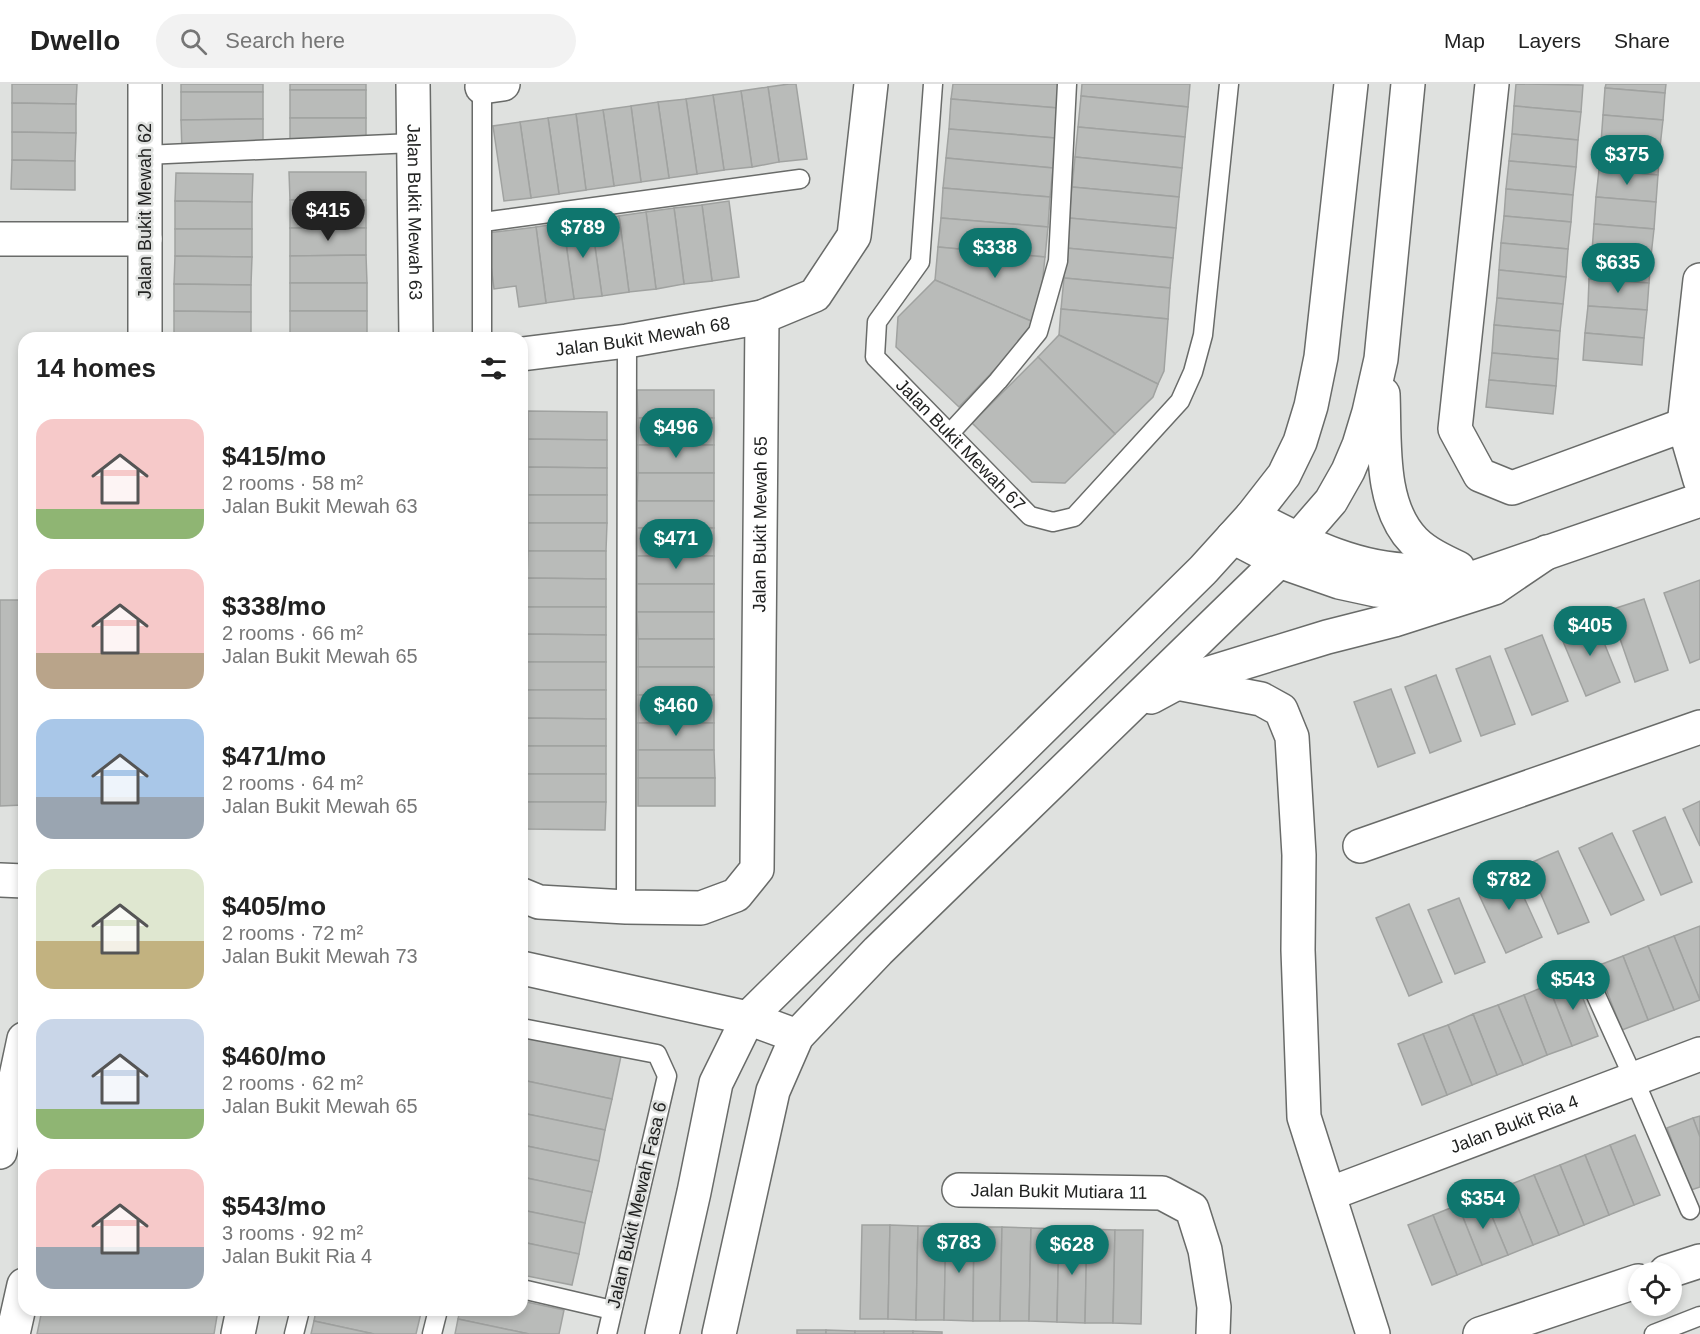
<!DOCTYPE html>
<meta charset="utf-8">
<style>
:root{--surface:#fff;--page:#f2f2f2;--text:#222;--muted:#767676;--line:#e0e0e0;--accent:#0f766e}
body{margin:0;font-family:Helvetica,sans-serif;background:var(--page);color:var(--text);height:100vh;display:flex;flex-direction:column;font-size:22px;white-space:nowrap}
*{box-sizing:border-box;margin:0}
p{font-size:20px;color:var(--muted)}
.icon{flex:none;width:33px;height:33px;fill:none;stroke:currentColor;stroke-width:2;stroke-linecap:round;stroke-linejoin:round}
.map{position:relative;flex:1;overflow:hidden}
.side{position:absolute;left:18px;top:248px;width:510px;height:984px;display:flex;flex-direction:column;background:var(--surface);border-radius:18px;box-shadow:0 3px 9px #0003}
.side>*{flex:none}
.fabs{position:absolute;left:1628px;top:1178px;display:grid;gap:12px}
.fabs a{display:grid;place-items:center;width:54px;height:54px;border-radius:50%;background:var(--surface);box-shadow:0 3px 9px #0003;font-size:30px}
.price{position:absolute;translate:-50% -51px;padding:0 14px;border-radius:21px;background:var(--accent);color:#fff;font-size:20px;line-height:39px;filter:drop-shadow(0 2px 3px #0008)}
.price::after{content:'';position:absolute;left:50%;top:36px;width:18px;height:14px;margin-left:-9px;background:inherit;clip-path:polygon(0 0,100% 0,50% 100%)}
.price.active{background:#222;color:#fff}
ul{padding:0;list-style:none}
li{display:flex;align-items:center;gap:18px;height:150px;padding:0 18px}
li span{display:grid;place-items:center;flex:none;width:168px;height:120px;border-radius:18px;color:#555}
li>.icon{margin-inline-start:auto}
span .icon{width:72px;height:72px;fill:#fffc;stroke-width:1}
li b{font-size:26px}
h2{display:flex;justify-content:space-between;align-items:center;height:72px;padding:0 18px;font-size:26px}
header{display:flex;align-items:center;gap:36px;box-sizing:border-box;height:84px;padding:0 30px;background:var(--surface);border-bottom:2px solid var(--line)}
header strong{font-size:28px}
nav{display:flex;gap:33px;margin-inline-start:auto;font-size:21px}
.search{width:420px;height:54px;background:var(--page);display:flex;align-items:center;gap:15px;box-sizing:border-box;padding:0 21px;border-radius:33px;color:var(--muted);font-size:22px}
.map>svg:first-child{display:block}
</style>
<header>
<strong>Dwello</strong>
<div class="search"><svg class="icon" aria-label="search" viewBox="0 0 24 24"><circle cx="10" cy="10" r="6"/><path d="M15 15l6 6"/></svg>Search here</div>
<nav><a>Map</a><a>Layers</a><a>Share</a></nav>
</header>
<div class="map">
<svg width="1700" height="1250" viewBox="0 0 1700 1250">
<rect width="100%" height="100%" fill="#dfe1df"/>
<!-- building -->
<g fill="#b9bbb9" stroke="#a0a2a0" stroke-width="1.5">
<path d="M12,0H77L76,20L12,19Z"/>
<rect x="181" y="0" width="82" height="8"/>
<rect x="290" y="0" width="76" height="6"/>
<path d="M789,0H796L807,75L779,78L768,3Z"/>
<path d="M953,0H1060L1058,24L951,15Z"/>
<path d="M1082,0H1190L1188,23L1081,12Z"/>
<path d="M1516,0L1583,1L1581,28L1514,22Z"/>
<path d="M1606,0H1666L1665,9L1605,4Z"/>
<path d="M768,3L779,78L752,83L741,7Z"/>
<path d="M1605,4L1665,9L1663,36L1603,31Z"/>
<rect x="290" y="6" width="76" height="28"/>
<path d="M741,7L752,83L724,86L713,11Z"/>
<path d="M181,8H263V35L181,36Z"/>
<path d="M713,11L724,86L697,90L686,15Z"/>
<path d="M1081,12L1188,23L1185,53L1078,43Z"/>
<path d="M686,15L697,90L669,94L658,18Z"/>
<path d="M951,15L1058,24L1055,54L949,45Z"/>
<path d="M658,18L669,94L641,98L631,22Z"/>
<path d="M12,19L76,20V49L12,48Z"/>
<path d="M631,22L641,98L614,102L603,26Z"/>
<path d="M1514,22L1581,28L1578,56L1512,50Z"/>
<path d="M603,26L614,102L586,106L576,30Z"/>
<path d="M576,30L586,106L559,110L548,34Z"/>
<path d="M1603,31L1663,36L1660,63L1601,59Z"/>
<rect x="290" y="34" width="76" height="28"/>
<path d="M548,34L559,110L531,114L520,38Z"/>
<path d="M263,35V67L182,68L181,36Z"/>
<path d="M520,38L531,114L504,117L493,42Z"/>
<path d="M1078,43L1185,53L1182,84L1075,73Z"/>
<path d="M949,45L1055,54L1053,84L946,74Z"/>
<path d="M12,48L76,49L75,77L12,76Z"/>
<path d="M1512,50L1578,56L1576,83L1509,77Z"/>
<path d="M1601,59L1660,63L1658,91L1599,86Z"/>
<path d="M1075,73L1182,84L1179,113L1072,103Z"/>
<path d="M946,74L1053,84L1050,113L943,104Z"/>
<path d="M12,76L75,77V106L11,105Z"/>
<path d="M1509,77L1576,83L1573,111L1506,105Z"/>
<path d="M1599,86L1658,91L1656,118L1596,113Z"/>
<path d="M289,88H366V116H290Z"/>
<path d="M176,89L253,90L252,118L175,117Z"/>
<path d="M1072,103L1179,113L1176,144L1069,134Z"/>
<path d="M943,104L1050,113L1048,143L941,134Z"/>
<path d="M1506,105L1573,111L1571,138L1504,132Z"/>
<path d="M1596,113L1656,118L1654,145L1594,140Z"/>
<rect x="290" y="116" width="76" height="28"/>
<path d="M175,117L252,118V145H175Z"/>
<path d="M729,117L739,193L712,197L702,121Z"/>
<path d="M702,121L712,197L684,200L674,124Z"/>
<path d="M674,124L684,200L656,205L646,128Z"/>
<path d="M646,128L656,205L629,208L619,132Z"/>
<path d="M619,132L629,208L602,212L591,135Z"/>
<path d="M1504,132L1571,138L1568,165L1501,159Z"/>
<path d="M941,134L1048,143L1045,173L938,163Z"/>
<path d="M1069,134L1176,144L1173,174L1066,164Z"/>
<path d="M591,135L602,212L574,215L563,139Z"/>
<path d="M563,139L574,215L546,219L536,143Z"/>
<path d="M1594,140L1654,145L1651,172L1592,167Z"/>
<path d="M536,143L546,219L519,223L516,202L494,205L487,149Z"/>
<path d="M290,144H366V171L290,172Z"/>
<path d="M175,145H252V173L175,172Z"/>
<path d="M1501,159L1568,165L1566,193L1499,186Z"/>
<path d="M938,163L1045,173L1038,240L935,196Z"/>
<path d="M1066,164L1173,174L1170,204L1064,194Z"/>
<path d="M1592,167L1651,172L1649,199L1589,195Z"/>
<path d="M366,171L367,199H290V172Z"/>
<path d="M175,172L252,173L251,201L174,200Z"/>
<path d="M1499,186L1566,193L1563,220L1497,214Z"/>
<path d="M1064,194L1170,204L1168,235L1061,225Z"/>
<path d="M1589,195L1649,199L1647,226L1588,222Z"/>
<path d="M935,196L1038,240L959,323L896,263L898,233Z"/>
<rect x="290" y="199" width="77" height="28"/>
<path d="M174,200L251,201V228L174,227Z"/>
<path d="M1497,214L1563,220L1560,247L1494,241Z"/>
<path d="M1588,222L1647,226L1644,254L1585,249Z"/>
<path d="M1061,225L1168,235L1164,287L1158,300L1059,251Z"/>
<path d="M174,227L251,228V254H174Z"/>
<rect x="290" y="227" width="77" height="27"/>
<path d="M1494,241L1560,247L1558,275L1492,269Z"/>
<path d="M1585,249L1644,254L1642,281L1583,276Z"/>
<path d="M1059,251L1158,300L1153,313L1115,350L1038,273Z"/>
<path d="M1492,269L1558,275L1556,302L1489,296Z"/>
<path d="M1038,273L1115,350L1065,399L1032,398L972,339Z"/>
<path d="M1489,296L1556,302L1553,330L1486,323Z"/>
<path d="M637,306H714V334H638Z"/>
<path d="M528,327L607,328V356L528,355Z"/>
<rect x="638" y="334" width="76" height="27"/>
<path d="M528,355L607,356V384L528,383Z"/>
<rect x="638" y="361" width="76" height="28"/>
<path d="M528,383L607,384V411H528Z"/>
<path d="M638,389H714V417H637Z"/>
<rect x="528" y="411" width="79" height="28"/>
<rect x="637" y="417" width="77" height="27"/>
<path d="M528,439H607L606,467H528Z"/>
<rect x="637" y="444" width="77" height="28"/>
<path d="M528,467H606V495L527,494Z"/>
<rect x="637" y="472" width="77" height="28"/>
<path d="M527,494L606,495V523H527Z"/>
<path d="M1700,496V575L1690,579L1664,509Z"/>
<rect x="637" y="500" width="77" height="28"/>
<path d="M1644,515L1668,586L1635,598L1610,526Z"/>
<path d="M0,516H24L23,721L0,722Z"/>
<path d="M527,523H606V551L527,550Z"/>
<path d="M637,528H714V555H638Z"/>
<path d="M1594,534L1620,598L1586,612L1559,548Z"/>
<path d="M527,550L606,551V578H527Z"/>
<path d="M1542,551L1568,617L1532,631L1505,565Z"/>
<rect x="638" y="555" width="76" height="28"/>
<path d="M1490,572L1515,640L1481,652L1456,585Z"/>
<rect x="527" y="578" width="79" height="28"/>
<rect x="638" y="583" width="76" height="28"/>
<path d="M1436,591L1461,657L1430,669L1405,603Z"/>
<path d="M1391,605L1415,669L1378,683L1354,618Z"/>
<path d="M527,606H606V635L527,634Z"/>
<rect x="638" y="611" width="76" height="28"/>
<path d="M527,634L606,635V662H527Z"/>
<rect x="638" y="639" width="76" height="27"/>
<rect x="527" y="662" width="79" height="28"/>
<path d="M638,666H714L715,694H638Z"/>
<rect x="527" y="690" width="79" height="28"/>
<rect x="638" y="694" width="77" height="28"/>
<path d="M1700,717V762L1683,725Z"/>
<path d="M527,718H606L605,746L527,745Z"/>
<path d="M1665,733L1692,798L1661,811L1633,747Z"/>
<path d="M1612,749L1644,816L1611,831L1579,764Z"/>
<path d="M1558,767L1589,838L1558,850L1528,780Z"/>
<path d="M1511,785L1542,853L1506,869L1475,802Z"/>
<path d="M1459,814L1485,878L1455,890L1428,826Z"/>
<path d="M1409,820L1442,898L1409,912L1376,834Z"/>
<path d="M1700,842V916L1674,852Z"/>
<path d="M1674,852L1700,916L1674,926L1648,862Z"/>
<path d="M1648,862L1674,926L1648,936L1623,872Z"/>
<path d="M1623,872L1648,936L1622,946L1597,882Z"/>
<path d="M1574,892L1598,952L1572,962L1548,901Z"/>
<path d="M1548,901L1572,962L1547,971L1524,911Z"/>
<path d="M1524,911L1547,971L1523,981L1498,921Z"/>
<path d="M1498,921L1523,981L1497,991L1473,930Z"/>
<path d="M1473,930L1497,991L1472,1001L1448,941Z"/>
<path d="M1448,941L1472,1001L1447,1011L1423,950Z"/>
<path d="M1423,950L1447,1011L1422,1021L1398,960Z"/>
<path d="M522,952L621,972L612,1015L522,996Z"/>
<path d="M522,996L612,1015L605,1046L522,1029Z"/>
<path d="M522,1029L605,1046L599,1077L522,1061Z"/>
<path d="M1700,1032V1053L1693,1034Z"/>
<path d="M1693,1034L1700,1053V1103L1691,1106L1667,1044Z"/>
<path d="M1635,1051L1660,1111L1634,1121L1610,1061Z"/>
<path d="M522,1061L599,1077L592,1108L522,1093Z"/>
<path d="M1610,1061L1634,1121L1609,1131L1585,1071Z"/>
<path d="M1585,1071L1609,1131L1584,1141L1560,1081Z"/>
<path d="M1560,1081L1584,1141L1559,1151L1534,1091Z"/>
<path d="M1534,1091L1559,1151L1533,1161L1509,1101Z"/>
<path d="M522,1093L592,1108L585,1139L522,1126Z"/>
<path d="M1509,1101L1533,1161L1508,1171L1483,1111Z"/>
<path d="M1483,1111L1508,1171L1482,1181L1458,1121Z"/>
<path d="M1458,1121L1482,1181L1457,1191L1433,1131Z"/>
<path d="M522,1126L585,1139L579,1170L522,1158Z"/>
<path d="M1433,1131L1457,1191L1432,1201L1408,1141Z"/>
<path d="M862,1141H890L888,1235H860Z"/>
<path d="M890,1141L918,1142L916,1236L888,1235Z"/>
<path d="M918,1142H946L944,1236H916Z"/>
<path d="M946,1142L974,1143L973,1237L944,1236Z"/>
<path d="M974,1143H1002L1000,1237H973Z"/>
<path d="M1002,1143L1031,1144L1029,1237H1000Z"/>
<path d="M1031,1144L1059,1145L1057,1238L1029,1237Z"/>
<path d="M1059,1145H1087L1085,1239L1057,1238Z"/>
<path d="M1087,1145L1115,1146L1113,1239H1085Z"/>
<path d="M1115,1146H1143L1141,1240L1113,1239Z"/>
<path d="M522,1158L579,1170L572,1201L522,1191Z"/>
<path d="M522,1217L564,1226L559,1250H529L458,1235L460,1226H522Z"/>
<path d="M42,1226H218L214,1250H37Z"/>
<path d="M316,1226H406L421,1229L416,1250H374L314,1237Z"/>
<path d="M458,1235L529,1250H455Z"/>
<path d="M314,1237L374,1250H311Z"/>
<rect x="797" y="1246" width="29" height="4"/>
<path d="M826,1246L855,1247V1250H826Z"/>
<rect x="855" y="1247" width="29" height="3"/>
<rect x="884" y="1247" width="29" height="3"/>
<path d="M913,1247L942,1248V1250H913Z"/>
</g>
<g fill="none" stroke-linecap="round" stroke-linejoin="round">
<!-- service casing -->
<g stroke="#696b69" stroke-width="21">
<g id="service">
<path d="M482,0V254"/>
<path id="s1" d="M933,0L920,178L877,238L875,273L1030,432L1053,438L1074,433L1180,317L1193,288L1203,251L1229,0"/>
<path d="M145,71L413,59"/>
<path d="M483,138L800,95"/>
<path d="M950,349L998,297L1038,248L1058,177L1067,0"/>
<path d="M626,823L627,257"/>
<path d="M1585,887L1634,995L1690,1126"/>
<path d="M522,944L657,970L667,992L607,1250"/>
<path d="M522,1205L612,1226"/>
<path d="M294,1250L300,1226"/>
<path d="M432,1250L438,1226"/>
<path d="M1654,1250L1700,1232"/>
</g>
</g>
<!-- minor casing -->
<g stroke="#696b69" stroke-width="36">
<g id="minor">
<path id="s2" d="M413,0L416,254"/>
<path d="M1492,0L1455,345L1480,391L1512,404L1684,341"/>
<path d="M482,3L503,0"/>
<path d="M0,155H145"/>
<path d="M1700,196L1684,341L1700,396"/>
<path d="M145,254V0"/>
<path id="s3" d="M522,270L627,257L762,233L815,211L854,152L871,0"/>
<path d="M1252,432C1305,460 1363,490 1425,486"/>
<path d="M1233,453L1279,477L1339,498L1376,506L1408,509L1444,504L1700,416"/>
<path d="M1177,599L1261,615L1281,626L1292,653L1299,771L1298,866L1304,1033L1373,1250"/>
<path d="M1360,762L1700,643"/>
<path d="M0,796L24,797"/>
<path id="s4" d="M522,811L539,818L626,823L701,824L736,811L757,785L762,233"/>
<path d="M522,884L748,934L797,952"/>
<path d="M0,1068L24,955"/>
<path id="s5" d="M959,1106L1162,1109L1192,1125L1205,1166L1214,1223L1213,1250"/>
<path id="s6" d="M1329,1110L1700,970"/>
<path d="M1666,1188L1700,1177"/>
<path d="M13,1250L24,1201"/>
<path d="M238,1250L243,1226"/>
<path d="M1480,1250L1638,1197"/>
</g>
</g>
<!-- tertiary casing -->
<g stroke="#696b69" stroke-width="36">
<g id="tertiary">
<path d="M1383,310C1385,357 1379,421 1414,457C1426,469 1443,477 1458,484"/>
<path d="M1151,613L1177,599L1327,553L1394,536L1494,504L1547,468"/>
<path d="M662,1250L694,1108L716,999L748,934L1203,486L1252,432L1284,391L1300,358L1311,322L1321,273L1351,0"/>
<path d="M719,1250L773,1007L797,952L878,867L1279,477L1331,417L1348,387L1359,361L1369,328L1381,275L1408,0"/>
</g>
</g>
<!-- service -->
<use href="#service" stroke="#fff" stroke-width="18"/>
<!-- minor -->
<use href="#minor" stroke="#fff" stroke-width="33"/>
<!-- tertiary -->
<use href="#tertiary" stroke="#fff" stroke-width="33"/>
</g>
<g text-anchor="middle" stroke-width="5" stroke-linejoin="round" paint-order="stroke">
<!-- street labels -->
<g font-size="18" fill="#212221" stroke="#dfe1df">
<text transform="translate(145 127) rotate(-90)" y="6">Jalan Bukit Mewah 62</text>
<text dy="6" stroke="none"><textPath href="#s2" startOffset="128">Jalan Bukit Mewah 63</textPath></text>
<text dy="6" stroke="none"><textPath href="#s3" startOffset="122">Jalan Bukit Mewah 68</textPath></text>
<text dy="6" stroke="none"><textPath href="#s1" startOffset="410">Jalan Bukit Mewah 67</textPath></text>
<text dy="6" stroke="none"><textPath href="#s4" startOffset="596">Jalan Bukit Mewah 65</textPath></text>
<text dy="6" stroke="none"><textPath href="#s6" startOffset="198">Jalan Bukit Ria 4</textPath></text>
<text dy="6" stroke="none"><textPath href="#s5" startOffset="100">Jalan Bukit Mutiara 11</textPath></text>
<text transform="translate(637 1121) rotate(-77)" y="6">Jalan Bukit Mewah Fasa 6</text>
</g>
</g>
</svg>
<div class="fabs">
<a><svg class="icon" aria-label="locate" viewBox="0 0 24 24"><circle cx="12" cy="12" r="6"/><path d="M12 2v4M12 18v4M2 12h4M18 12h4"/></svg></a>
</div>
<b class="price" style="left:1627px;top:102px">$375</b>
<b class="price active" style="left:328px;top:158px">$415</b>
<b class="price" style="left:583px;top:175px">$789</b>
<b class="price" style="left:995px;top:195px">$338</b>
<b class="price" style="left:1618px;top:210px">$635</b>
<b class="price" style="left:676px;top:375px">$496</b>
<b class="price" style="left:676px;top:486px">$471</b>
<b class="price" style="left:1590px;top:573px">$405</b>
<b class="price" style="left:676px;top:653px">$460</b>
<b class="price" style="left:1509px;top:827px">$782</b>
<b class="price" style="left:1573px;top:927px">$543</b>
<b class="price" style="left:1483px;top:1146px">$354</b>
<b class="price" style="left:959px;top:1190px">$783</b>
<b class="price" style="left:1072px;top:1192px">$628</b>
<section class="side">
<h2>14 homes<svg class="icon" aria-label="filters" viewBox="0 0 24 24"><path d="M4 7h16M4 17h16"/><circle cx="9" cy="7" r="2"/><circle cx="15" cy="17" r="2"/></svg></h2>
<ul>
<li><span style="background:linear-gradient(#f6c9c9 75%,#8fb573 0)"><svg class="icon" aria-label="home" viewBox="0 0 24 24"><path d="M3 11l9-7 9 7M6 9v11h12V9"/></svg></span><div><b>$415/mo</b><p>2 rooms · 58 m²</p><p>Jalan Bukit Mewah 63</p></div></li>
<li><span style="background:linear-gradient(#f6c9c9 70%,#b9a48a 0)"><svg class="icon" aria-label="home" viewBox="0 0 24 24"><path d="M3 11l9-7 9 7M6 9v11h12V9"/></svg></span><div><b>$338/mo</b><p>2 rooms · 66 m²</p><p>Jalan Bukit Mewah 65</p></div></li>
<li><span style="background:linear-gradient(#a9c7e8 65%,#9aa5b1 0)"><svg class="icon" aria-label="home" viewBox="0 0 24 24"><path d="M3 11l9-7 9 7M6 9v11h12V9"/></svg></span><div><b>$471/mo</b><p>2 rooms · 64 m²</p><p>Jalan Bukit Mewah 65</p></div></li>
<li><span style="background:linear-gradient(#dfe7d0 60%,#c2b280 0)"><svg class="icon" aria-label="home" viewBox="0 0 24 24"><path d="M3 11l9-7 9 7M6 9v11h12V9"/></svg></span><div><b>$405/mo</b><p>2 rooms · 72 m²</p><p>Jalan Bukit Mewah 73</p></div></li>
<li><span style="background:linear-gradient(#c9d6e8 75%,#8fb573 0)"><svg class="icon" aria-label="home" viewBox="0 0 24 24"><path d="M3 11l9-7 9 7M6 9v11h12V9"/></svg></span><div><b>$460/mo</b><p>2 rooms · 62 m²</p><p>Jalan Bukit Mewah 65</p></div></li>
<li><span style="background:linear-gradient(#f6c9c9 65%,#9aa5b1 0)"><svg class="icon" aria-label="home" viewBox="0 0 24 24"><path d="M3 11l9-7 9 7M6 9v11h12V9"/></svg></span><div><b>$543/mo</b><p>3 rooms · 92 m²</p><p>Jalan Bukit Ria 4</p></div></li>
</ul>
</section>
</div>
